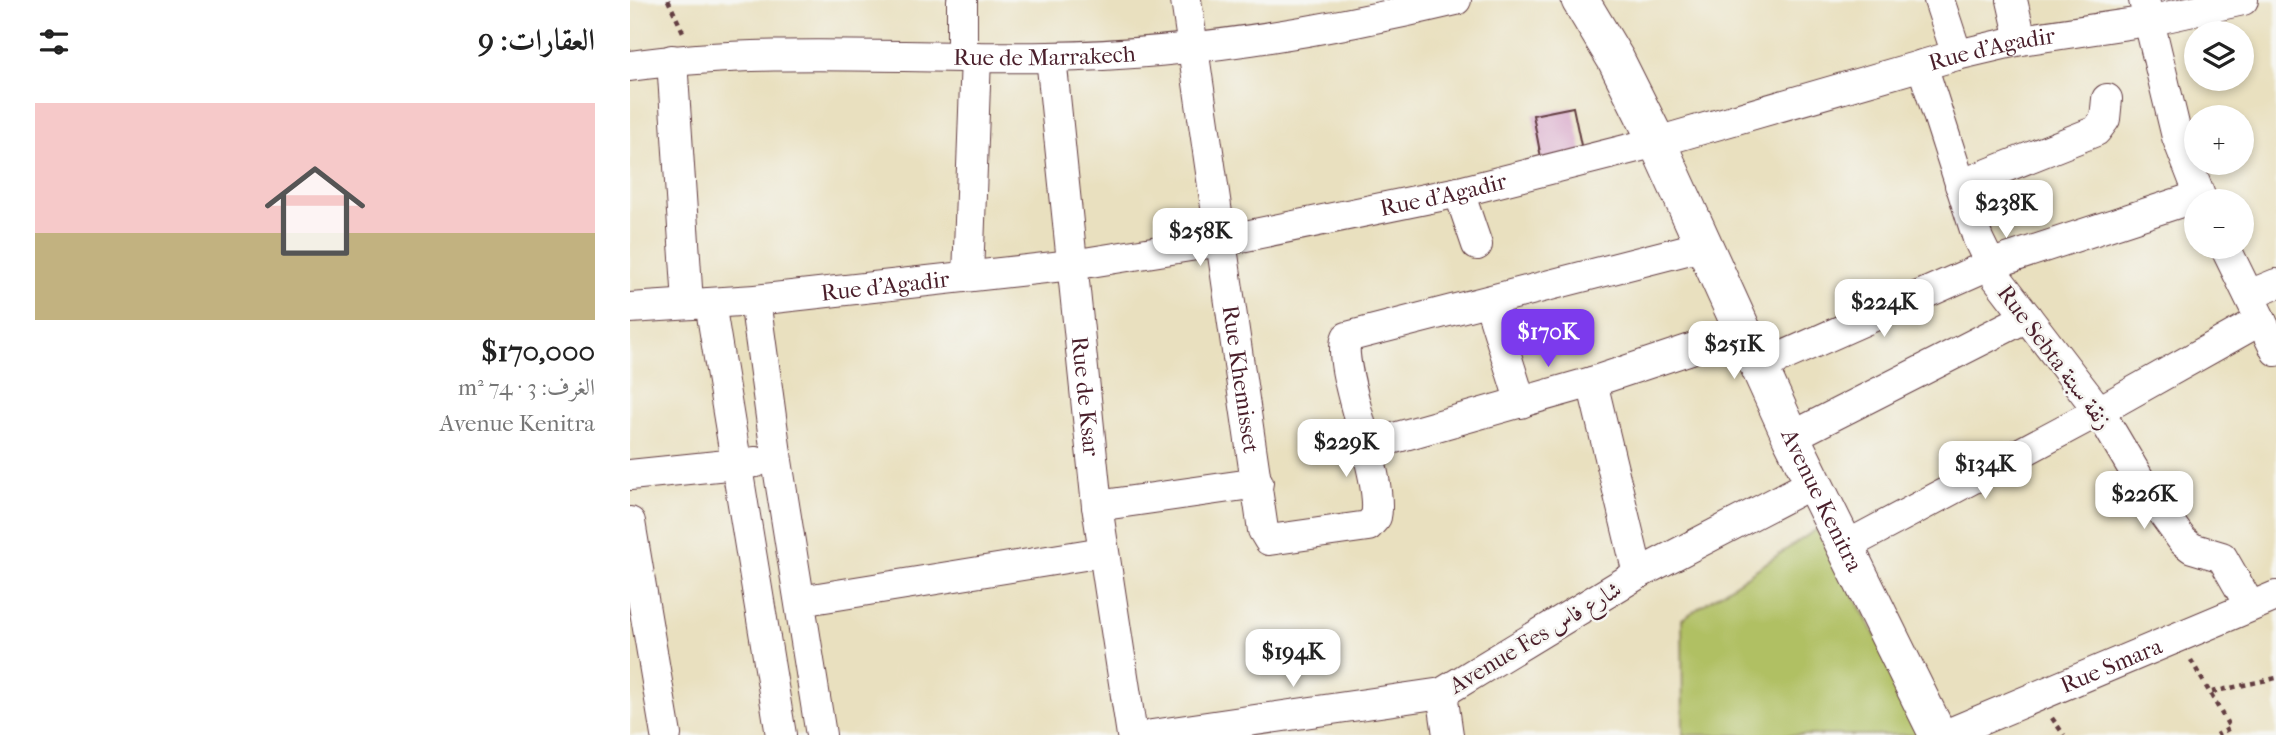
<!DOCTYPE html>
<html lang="ar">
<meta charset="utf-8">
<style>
:root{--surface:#fff;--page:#f6f6f6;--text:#222;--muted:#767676;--line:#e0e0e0;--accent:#7c3aed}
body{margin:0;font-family:"IM FELL French Canon",Amiri,serif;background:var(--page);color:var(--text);direction:rtl;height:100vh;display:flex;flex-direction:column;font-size:26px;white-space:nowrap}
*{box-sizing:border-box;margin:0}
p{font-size:23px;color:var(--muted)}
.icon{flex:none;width:38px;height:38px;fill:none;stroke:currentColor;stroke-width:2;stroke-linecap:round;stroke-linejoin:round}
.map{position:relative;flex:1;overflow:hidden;direction:ltr}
.panel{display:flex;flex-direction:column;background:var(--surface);width:630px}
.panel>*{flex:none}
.buttons{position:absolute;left:1554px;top:21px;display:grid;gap:14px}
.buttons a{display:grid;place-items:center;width:70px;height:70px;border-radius:50%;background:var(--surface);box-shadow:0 4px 10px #0003;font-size:35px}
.price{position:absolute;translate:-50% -60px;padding:0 16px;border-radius:14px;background:#fff;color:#222;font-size:23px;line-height:46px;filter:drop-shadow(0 2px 4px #0008)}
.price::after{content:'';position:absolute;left:50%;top:42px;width:21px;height:16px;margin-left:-10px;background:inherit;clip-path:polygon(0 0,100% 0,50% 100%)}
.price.current{background:var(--accent);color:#fff}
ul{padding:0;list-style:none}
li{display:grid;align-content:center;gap:14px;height:371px;padding:0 35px}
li+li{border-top:2px solid var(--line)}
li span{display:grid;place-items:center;height:217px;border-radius:0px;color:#555}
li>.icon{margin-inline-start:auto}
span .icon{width:126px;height:126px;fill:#fffc;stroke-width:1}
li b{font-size:30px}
h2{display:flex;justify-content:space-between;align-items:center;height:84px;padding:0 35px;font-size:30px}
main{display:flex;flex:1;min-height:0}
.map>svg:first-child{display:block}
</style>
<main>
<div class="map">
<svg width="1646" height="735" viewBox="0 0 1646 735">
<rect width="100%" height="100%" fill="#f6f6f2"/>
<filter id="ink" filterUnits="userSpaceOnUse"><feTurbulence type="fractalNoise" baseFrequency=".0143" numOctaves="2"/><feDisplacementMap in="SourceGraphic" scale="14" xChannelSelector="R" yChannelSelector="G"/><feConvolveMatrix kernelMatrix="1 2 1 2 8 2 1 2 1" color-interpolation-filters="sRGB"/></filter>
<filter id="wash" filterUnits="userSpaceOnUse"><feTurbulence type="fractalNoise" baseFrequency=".00686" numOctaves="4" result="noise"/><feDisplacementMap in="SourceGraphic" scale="28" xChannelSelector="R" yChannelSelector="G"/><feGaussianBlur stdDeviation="1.57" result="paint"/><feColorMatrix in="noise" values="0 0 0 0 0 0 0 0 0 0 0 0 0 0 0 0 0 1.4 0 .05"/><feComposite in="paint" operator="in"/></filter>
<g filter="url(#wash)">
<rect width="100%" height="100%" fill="#e9e0bf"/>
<!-- green -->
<path fill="#b0c063" stroke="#7d7047" stroke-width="2" d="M1187,529L1300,735H1053L1052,619Z"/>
<g id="blocks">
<!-- building -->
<path fill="#d296c1" d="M943,107L953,155L912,163L903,115Z"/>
</g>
</g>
<g filter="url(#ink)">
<use href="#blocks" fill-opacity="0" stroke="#623c41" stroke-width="2"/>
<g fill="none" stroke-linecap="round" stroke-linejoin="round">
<!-- minor casing -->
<g stroke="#623c41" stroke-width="32">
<g id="minor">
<path id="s1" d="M556,0L633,530L639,540L738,526L746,517C755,477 704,365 717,337L1076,245"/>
<path d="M1309,0L1327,55"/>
<path d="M1382,0L1391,40"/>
<path d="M1514,0L1547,137L1572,201"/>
<path d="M332,56V0"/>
<path id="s2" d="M421,57L467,506L502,735"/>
<path d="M42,60L58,303"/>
<path d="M1292,65L1348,239L1367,278L1469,411L1515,489L1553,541L1562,548L1592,557L1620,606"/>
<path id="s3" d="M0,66C138,47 279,59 418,57C555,55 693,32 826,0"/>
<path d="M1330,185L1466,131L1475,119L1477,99"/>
<path d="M829,192L847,245"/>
<path d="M1595,247L1646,351"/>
<path d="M338,276L346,57"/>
<path d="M1619,295L1646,284"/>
<path d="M125,300L147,461L191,735"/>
<path d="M859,301L891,403"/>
<path d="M80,303L151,735"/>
<path id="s4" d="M0,308L125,300L442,265L591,241L829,192L1027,142L1327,55L1391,40L1518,21L1613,0"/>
<path d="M1129,367L1359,265L1569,196"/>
<path d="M962,382L1008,574"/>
<path d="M1161,437L1397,317"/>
<path d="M736,446L962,382L1112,332"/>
<path d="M0,475L126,462"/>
<path d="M467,506L628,483"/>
<path d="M0,522L36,735"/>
<path d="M1216,546L1469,411L1631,320"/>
<path d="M170,601L473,552"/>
<path d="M812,693L818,735"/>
<path d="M522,735L812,693L1008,574L1183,483"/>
<path id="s5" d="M1315,735L1646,596"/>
</g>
</g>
<!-- tertiary casing -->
<g stroke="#623c41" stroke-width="39">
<g id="tertiary">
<path id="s6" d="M950,0L986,60L1027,142L1161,437L1308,735"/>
</g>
</g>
<!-- path -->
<g stroke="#623c41" stroke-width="4.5" stroke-dasharray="5 5" stroke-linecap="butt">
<path d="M38,0L54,34"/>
<path d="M1561,660L1600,728L1587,735"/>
<path d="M1582,692L1646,678"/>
<path d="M1422,718L1434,735"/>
</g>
<!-- minor -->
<use href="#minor" stroke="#fff" stroke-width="30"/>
<!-- tertiary -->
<use href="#tertiary" stroke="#fff" stroke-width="37"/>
</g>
</g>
<g text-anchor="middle" stroke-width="5" stroke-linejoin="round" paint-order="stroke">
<!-- street labels -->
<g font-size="23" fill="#4a1f2b" stroke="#f6f6f2">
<text dy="8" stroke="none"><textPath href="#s4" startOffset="1390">Rue d'Agadir</textPath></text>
<text dy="8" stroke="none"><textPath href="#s3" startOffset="415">Rue de Marrakech</textPath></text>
<text dy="8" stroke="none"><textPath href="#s4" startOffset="822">Rue d'Agadir</textPath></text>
<text dy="8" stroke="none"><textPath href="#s4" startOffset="256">Rue d'Agadir</textPath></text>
<text transform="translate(1425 357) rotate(53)" y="8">Rue Sebta زنقة سبتة</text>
<text dy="8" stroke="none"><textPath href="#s1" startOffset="383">Rue Khemisset</textPath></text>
<text dy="8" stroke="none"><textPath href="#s2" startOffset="341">Rue de Ksar</textPath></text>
<text dy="8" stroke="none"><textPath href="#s6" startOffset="556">Avenue Kenitra</textPath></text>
<text transform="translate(905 637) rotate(-31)" y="8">Avenue Fes شارع فاس</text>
<text dy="8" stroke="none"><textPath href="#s5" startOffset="180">Rue Smara</textPath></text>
</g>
</g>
</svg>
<div class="buttons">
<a><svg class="icon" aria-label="layers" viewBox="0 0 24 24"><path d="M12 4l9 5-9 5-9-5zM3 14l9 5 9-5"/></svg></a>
<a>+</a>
<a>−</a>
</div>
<b class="price" style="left:1376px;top:240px">$238K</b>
<b class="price" style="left:570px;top:268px">$258K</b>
<b class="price" style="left:1254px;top:339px">$224K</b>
<b class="price current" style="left:918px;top:369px">$170K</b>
<b class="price" style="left:1104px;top:381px">$251K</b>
<b class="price" style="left:716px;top:479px">$229K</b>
<b class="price" style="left:1355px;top:501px">$134K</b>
<b class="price" style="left:1514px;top:531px">$226K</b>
<b class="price" style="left:663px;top:689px">$194K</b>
</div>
<section class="panel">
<h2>العقارات: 9<svg class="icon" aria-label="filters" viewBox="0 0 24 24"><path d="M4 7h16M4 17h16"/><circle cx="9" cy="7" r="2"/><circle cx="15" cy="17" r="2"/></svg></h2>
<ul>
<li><span style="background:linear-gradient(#f6c9c9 60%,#c2b280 0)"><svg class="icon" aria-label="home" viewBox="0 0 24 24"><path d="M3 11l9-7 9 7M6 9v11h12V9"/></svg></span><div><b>$170,000</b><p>الغرف: 3 · 74 m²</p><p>Avenue Kenitra</p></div></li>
</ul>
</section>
</main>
